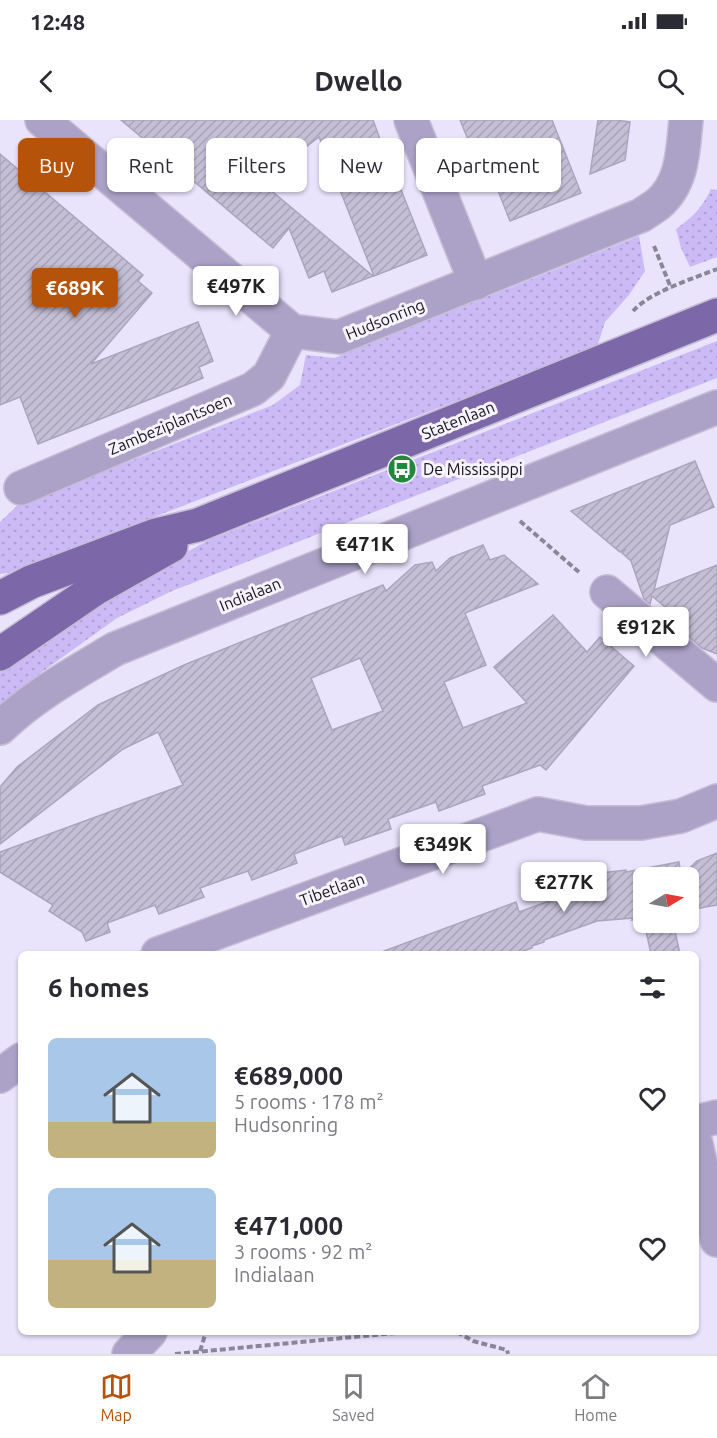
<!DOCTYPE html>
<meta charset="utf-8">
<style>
:root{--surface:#fff;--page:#f2f2f3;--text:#2b2b33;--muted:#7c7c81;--line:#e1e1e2;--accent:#b45309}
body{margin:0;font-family:Ubuntu,sans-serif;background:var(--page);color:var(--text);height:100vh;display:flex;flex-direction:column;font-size:22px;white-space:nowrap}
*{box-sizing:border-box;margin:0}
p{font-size:20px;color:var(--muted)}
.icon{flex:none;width:33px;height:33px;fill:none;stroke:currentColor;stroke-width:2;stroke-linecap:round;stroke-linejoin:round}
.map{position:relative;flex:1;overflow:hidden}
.sheet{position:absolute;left:18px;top:831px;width:681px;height:384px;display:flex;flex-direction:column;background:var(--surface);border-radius:9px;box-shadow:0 2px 4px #0004}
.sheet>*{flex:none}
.top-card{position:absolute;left:18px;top:18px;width:681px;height:54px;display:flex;gap:12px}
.needle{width:39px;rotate:80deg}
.fabs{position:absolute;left:633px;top:747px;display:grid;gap:12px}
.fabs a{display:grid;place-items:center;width:66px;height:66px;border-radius:9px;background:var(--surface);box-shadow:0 2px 4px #0004;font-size:30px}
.price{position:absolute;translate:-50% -51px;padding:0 14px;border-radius:6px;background:#fff;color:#222;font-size:20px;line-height:39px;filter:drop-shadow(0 2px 3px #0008)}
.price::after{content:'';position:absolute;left:50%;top:36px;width:18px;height:14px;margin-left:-9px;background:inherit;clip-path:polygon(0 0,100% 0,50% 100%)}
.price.on{background:var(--accent);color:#fff}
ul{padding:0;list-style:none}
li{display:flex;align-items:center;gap:18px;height:150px;padding:0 30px}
li span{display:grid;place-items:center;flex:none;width:168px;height:120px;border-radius:9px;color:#555}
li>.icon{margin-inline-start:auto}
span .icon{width:72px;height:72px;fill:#fffc;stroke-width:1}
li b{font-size:26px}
h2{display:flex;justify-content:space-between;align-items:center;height:72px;padding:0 30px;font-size:26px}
.pill{padding:0 21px;border-radius:9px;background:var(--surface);box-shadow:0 2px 4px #0004;font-size:21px;line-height:54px}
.pill.on{background:var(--accent);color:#fff}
.status{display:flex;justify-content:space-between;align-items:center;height:42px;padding:0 30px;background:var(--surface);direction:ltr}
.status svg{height:16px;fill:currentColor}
header{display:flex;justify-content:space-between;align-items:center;height:78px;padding:0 30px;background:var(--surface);font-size:27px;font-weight:600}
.tabs{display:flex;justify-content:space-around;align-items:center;height:84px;border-top:2px solid var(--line);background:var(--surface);font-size:16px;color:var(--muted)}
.tabs a{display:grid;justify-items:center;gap:3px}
.tabs .on{color:var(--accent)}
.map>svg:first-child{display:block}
</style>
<div class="status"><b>12:48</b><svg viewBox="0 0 49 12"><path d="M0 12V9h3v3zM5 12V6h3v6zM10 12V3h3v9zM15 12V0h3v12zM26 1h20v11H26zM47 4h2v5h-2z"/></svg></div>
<header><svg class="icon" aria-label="back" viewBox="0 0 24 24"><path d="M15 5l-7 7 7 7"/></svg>Dwello<svg class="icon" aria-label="search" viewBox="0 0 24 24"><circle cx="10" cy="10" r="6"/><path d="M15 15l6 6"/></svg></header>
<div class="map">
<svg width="717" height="1234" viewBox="0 0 717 1234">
<defs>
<pattern id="grass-dots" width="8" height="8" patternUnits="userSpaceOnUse" patternTransform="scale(1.5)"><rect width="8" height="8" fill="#cbbaf6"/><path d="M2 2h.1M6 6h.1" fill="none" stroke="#ad9fd2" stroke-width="1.8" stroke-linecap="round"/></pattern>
<pattern id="building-hatch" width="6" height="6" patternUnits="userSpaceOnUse" patternTransform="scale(1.5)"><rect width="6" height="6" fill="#c5bfd6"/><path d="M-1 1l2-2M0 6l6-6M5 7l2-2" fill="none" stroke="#a8a3b7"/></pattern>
</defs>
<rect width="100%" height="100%" fill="#eae3fc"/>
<!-- grass -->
<g fill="url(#grass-dots)">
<path d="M711,69L717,70V137L690,147L681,128L676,109C693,97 702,88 711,69Z"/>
<path d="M639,116L645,151L629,175L605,202L597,227L8,453L0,454V402L18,385L273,285L300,265L306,235L334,238Z"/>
<path d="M717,221V258L172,471L117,498L42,552L0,587V547L90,484L211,419Z"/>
</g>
<!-- building -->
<g fill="url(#building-hatch)" stroke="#aba5bc" stroke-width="1.5" fill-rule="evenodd">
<path d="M121,0H373L387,38L388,37L427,135L374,156L319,17L261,62L373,156L332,172L324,151L309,158L289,108L273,128Z"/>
<path d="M460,0H552L581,73L510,101L482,30L474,34Z"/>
<path d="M598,0H616L630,2L625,40L590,54Z"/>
<path d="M0,34L143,155L138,161L152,173L91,244L198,202L213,241L199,247L203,258L38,324L20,277L0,285Z"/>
<path d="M695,341L714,387L670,405L654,470L717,445V534L702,528L684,512L678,498L652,476L650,484L644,479L631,441L622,433L626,429L620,432L571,391Z"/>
<path d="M483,425L490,440L504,435L538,464L465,493L486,545L444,562L463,608L527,583L494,547L553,495L587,532L600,517L634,546L546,650L540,645L482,666L485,674L439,691L436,682L388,699L391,709L345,725L342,716L294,734L297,743L252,760L248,751L225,759L200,768L204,777L159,794L155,785L107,803L110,812L86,821L82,812L49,791L53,785L0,752V732L183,665L158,612L123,629L0,724V667L17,647L98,585L184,545L383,465L386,471L415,445L432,442L436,451L450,438ZM360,538L383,591L332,610L311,558Z"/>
<path d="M717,733V785L688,790V758H644V798L632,800L634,798L597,801L544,820V822L532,826V828L515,834H384V831L516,782L519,792L596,764L597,753L609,752L626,750V752L679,742L681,756L697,741Z"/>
<path d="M644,802H673L680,834H651Z"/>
</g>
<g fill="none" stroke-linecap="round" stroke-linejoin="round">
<!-- minor casing -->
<g stroke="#c4bdd4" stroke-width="36">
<g id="minor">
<path d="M42,0L292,211L339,217L642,95C647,91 653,88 658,84C683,63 683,30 686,0"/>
<path d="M411,0L476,163"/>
<path d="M21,368L253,269L269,256L292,211"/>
<path d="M607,472L717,565"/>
<path d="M0,608C34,575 75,553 115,529L717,287"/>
<path d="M158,834L538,694L586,703H641L681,696L717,681"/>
<path d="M0,956L21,940"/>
<path d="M696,1002L717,997"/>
<path d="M696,1024L717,1120"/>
<path d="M129,1234L150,1212"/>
</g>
</g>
<!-- major casing -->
<g stroke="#c4bdd4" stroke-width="36">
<g id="major">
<path d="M0,478L31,462L156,415L198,405L717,195"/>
<path d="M0,534L95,469L171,426"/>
</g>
</g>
<!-- path -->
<g stroke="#8b8697" stroke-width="4" stroke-dasharray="6 3" stroke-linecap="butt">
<path d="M654,126L671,168"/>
<path d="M633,191C650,172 692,159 717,149"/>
<path d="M520,401L580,453"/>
<path d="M457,1212L473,1221L507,1230L508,1234"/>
<path d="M200,1231L206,1212"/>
<path d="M175,1234L406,1212"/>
</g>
<!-- minor -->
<use href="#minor" stroke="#aca2c7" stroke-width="33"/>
<!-- major -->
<use href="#major" stroke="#7c67a8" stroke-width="33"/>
</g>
<!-- icons -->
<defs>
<g id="bus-disc" transform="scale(1.5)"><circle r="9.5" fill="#23883d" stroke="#f6f3fd"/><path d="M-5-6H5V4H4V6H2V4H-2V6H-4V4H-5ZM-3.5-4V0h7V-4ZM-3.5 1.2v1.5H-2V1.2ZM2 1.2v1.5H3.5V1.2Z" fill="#fff"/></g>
</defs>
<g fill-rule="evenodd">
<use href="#bus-disc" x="402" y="349"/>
</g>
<g text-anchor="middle" stroke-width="6" stroke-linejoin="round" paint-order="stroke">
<!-- street labels -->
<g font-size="16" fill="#15121b" stroke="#f6f3fd">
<text transform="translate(385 199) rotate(-22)" y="6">Hudsonring</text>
<text transform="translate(458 300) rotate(-22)" y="6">Statenlaan</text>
<text transform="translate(170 304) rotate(-23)" y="6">Zambeziplantsoen</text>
<text transform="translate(250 474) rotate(-22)" y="6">Indialaan</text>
<text transform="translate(332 769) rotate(-20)" y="6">Tibetlaan</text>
</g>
<!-- poi labels -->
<g font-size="16" fill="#15121b" stroke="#f6f3fd" text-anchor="start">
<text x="423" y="355">De Mississippi</text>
</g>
</g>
</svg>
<div class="fabs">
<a><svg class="needle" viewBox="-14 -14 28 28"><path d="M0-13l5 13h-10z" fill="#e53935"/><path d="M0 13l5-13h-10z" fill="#7c7c81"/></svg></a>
</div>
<b class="price" style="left:236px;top:197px">€497K</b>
<b class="price on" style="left:75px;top:199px">€689K</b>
<b class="price" style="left:365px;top:455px">€471K</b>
<b class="price" style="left:646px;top:538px">€912K</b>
<b class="price" style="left:443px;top:755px">€349K</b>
<b class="price" style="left:564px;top:793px">€277K</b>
<div class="top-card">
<a class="pill on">Buy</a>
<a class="pill">Rent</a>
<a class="pill">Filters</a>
<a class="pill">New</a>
<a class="pill">Apartment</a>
</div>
<section class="sheet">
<h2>6 homes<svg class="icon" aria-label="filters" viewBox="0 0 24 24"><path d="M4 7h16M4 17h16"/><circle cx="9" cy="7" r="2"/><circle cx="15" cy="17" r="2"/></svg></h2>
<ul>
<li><span style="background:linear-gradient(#a9c7e8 70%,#c2b280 0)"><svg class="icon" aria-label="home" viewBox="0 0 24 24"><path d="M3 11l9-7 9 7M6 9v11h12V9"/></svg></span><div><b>€689,000</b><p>5 rooms · 178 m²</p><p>Hudsonring</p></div><svg class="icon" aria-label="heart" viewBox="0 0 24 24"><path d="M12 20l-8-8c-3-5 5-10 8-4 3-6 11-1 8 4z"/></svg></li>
<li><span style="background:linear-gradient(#a9c7e8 60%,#c2b280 0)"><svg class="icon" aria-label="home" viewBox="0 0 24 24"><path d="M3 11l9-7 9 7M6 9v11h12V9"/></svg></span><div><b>€471,000</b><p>3 rooms · 92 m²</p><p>Indialaan</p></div><svg class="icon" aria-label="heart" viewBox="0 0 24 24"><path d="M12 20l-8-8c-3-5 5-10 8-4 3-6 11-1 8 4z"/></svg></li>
</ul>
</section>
</div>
<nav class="tabs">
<a class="on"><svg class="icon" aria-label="map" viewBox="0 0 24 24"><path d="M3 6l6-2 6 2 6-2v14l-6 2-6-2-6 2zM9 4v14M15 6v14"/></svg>Map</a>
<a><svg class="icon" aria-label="saved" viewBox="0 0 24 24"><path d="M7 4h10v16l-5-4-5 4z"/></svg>Saved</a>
<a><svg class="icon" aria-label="home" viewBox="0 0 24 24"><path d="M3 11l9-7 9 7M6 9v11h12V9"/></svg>Home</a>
</nav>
